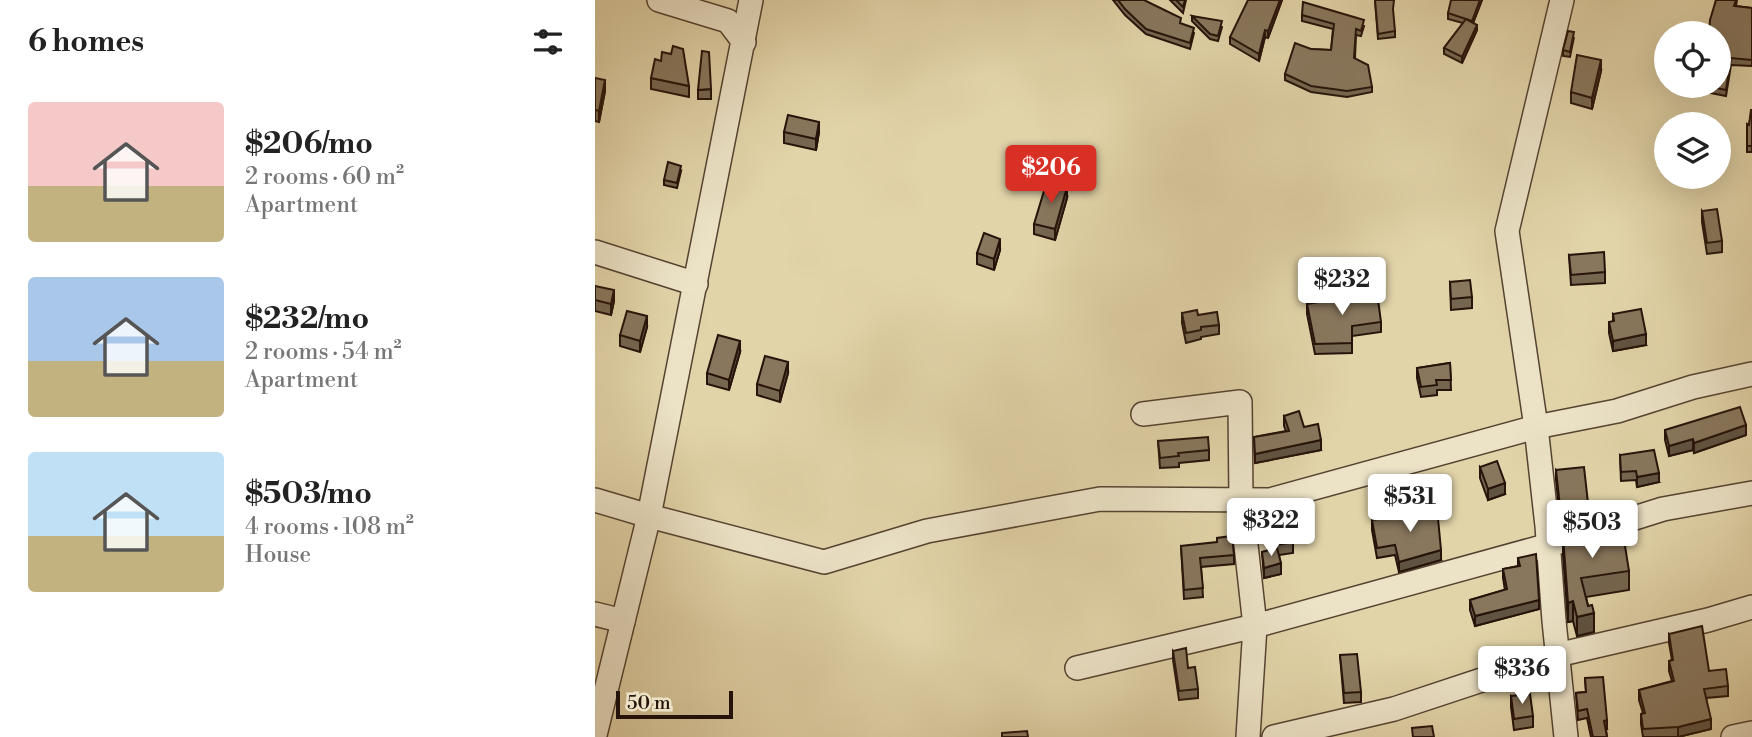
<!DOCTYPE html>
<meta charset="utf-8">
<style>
:root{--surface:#fff;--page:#f6f6f6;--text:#222;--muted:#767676;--accent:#d93025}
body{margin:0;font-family:"Libre Bodoni",serif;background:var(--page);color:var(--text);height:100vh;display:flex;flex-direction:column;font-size:26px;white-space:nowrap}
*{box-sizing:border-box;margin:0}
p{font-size:23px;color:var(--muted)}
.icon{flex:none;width:38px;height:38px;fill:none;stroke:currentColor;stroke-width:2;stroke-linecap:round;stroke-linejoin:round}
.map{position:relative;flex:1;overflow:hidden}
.side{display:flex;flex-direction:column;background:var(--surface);width:595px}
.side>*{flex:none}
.controls{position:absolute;left:1059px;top:21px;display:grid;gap:14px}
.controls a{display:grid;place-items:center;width:77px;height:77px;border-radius:50%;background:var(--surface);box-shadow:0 7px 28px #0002;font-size:35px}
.scale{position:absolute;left:21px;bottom:18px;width:117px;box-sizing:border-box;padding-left:7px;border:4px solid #26130a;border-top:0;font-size:19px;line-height:24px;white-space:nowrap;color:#26130a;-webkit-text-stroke:5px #ece3c7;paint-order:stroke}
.price{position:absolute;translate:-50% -60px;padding:0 16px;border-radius:7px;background:#fff;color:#222;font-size:23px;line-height:46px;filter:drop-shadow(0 2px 4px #0008)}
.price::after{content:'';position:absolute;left:50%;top:42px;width:21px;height:16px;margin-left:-10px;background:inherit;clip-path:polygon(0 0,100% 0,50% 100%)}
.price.active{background:var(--accent);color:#fff}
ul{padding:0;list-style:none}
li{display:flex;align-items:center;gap:21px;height:175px;padding:0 28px}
li span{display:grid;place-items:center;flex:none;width:196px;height:140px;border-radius:7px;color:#555}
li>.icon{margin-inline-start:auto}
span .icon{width:84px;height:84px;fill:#fffc;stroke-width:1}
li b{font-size:30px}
h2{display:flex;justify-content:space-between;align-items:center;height:84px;padding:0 28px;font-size:30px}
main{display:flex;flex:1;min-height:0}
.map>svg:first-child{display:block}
</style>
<main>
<section class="side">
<h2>6 homes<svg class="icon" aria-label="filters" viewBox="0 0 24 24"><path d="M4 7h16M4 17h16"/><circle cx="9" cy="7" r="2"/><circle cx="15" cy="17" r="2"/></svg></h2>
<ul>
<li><span style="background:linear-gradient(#f6c9c9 60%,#c2b280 0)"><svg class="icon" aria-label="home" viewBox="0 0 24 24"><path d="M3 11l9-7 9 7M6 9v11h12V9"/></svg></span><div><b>$206/mo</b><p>2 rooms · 60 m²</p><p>Apartment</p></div></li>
<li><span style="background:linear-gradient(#a9c7e8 60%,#c2b280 0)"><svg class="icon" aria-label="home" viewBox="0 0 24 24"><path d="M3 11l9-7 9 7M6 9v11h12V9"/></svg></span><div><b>$232/mo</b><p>2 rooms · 54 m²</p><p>Apartment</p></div></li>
<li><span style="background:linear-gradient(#bfe0f5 60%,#c2b280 0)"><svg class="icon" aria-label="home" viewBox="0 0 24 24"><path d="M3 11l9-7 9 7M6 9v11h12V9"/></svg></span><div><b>$503/mo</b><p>4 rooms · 108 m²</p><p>House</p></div></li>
</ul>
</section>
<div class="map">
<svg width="1157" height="737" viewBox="0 0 1157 737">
<rect width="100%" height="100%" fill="#e2d4a9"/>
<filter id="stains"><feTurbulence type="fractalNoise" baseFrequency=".00286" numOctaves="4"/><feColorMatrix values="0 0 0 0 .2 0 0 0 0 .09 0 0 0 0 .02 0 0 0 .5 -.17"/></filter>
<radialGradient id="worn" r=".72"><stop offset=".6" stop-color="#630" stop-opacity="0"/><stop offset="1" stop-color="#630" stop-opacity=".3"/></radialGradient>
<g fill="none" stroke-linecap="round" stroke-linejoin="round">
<!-- minor casing -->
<g stroke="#554332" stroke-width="26">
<g id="minor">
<path d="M64,0L133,21L149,42"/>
<path d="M0,252L101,284"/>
<path d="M548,414L645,402L646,500L660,626L653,737"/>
<path d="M0,500L54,516L229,562L332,531L505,499L675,500L941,427L912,231L967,0"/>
<path d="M0,614L28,621"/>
<path d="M482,668L660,626L954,545L1068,509L1157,493"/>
<path d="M0,735L54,516L156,0"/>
<path d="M679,737L799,709L962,655L1113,620L1157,607"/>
<path d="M971,737L959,621L952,526L941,427L1022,411L1098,387L1157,374"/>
<path d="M1138,737L1157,733"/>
</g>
</g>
<!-- minor -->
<use href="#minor" stroke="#ece3c7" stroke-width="23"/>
</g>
<!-- wall -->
<g fill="#756650" stroke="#26130a" stroke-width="2">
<path d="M518,0H549L599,33L595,49L551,34L530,15Z"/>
<path d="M575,0H591L588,13Z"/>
<path d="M687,0L673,38L670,37L664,61L635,44V37Z"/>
<path d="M780,0L800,31V37L783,39Z"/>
<path d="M887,0L878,23L882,30L867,63L849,54V48L868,23L853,19V13Z"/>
<path d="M1121,0H1142L1141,6L1157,8V66L1136,65L1131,96L1110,92V87L1093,86H1124L1114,33Z"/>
<path d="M707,15L769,26L766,36L761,35L760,58L777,87V92L752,97L716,92L690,80V74L716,49L736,50L738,29L707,21Z"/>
<path d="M597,16L627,27L623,41L615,39L597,21Z"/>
<path d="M979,37L975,57L968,56V50Z"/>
<path d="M1006,71L997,109L976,103V92Z"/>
<path d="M0,78L10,91L4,122L0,121Z"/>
<path d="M56,78L94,86V97L56,89Z"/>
<path d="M116,89V99H103V90Z"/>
<path d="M1157,110V152H1152V124L1154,125Z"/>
<path d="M189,132H224L221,150L189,143Z"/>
<path d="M86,171L82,188L69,185V180Z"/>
<path d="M472,198L460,240L439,234V224Z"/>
<path d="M1107,211L1127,241V252L1112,254L1107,222Z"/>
<path d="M405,250L399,270L382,264V253Z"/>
<path d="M974,255L1010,272V283L976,285Z"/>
<path d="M855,282L877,297V308L856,310Z"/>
<path d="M0,286L19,301L16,315L0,311Z"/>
<path d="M712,304L786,322V332L757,336V353L720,354L712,314Z"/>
<path d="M587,313L603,315L624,325V334L606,337V339L591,343L587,323Z"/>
<path d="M1018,314L1051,345L1018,351L1014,333V322H1018Z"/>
<path d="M52,327L45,352L25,346V335Z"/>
<path d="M145,352L134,390L112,384V373Z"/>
<path d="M855,363L856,390H842V395L826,397L822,378V368Z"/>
<path d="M193,373L185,402L162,395V384Z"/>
<path d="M689,416L709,427L726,450L660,463L659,437L691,431L689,426Z"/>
<path d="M1070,430L1151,435L1099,453L1098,450L1074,456L1070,440Z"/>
<path d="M563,441L614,450V460L584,463V467L565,468Z"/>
<path d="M1025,455L1064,482L1042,487L1041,480L1026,481Z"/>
<path d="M885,467L910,494L893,500L885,478Z"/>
<path d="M961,470L993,503V513L973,516V524L966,527L961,480Z"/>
<path d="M795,519L846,560L804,572L800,555L782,558L777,530V520Z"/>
<path d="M1012,525L1034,571V590L991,597L999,632L982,636L978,621L973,622L968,555V536Z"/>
<path d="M673,528L698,542V553L684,555L686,574L669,578L667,552L675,550L673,539Z"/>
<path d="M586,546L639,555V564L606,567L608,597L589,599Z"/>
<path d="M923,558L944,609L880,626L875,610V600L910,590L908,578V569L923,566Z"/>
<path d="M1074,634L1114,671L1133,686V696L1111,698L1116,729L1083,737H1048L1046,724V714L1048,713L1044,700V690L1077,681L1074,671V661L1077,660L1074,643Z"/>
<path d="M578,651L593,668L603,689V698L584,700L578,660Z"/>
<path d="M745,655L766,692V702L749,703Z"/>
<path d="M990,678L1012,729H1011L1012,737H996L992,718L983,720L981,693L991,692Z"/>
<path d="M916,696L938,716V727L919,730L916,707Z"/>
</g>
<!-- shaded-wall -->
<g fill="#5f5341" stroke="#26130a" stroke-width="2">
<path d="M685,0H687L673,38V31Z"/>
<path d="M885,0H887L877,26V21Z"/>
<path d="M882,25V30L867,63V57Z"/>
<path d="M670,30V37L664,61V54Z"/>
<path d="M1006,60V71L997,109V98Z"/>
<path d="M10,80V91L4,122V111Z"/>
<path d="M224,122V132L221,150V139Z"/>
<path d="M472,187V198L460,240V229Z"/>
<path d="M405,239V250L399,270V259Z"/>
<path d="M19,290V301L16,315V304Z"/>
<path d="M52,316V327L45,352V341Z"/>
<path d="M1051,334V345L1018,351V341Z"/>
<path d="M145,341V352L134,390V380Z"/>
<path d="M193,362V373L185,402V391Z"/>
<path d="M1151,425V435L1099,453V443Z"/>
<path d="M1098,439V450L1074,456V446Z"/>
<path d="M726,440V450L660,463V454Z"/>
<path d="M1064,473V482L1042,487V477Z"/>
<path d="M910,483V494L893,500V489Z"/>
<path d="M973,514V524L966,527V516Z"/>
<path d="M846,550V560L804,572V562Z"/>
<path d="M686,563V574L669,578V568Z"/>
<path d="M944,600V609L880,626V616Z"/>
<path d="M978,601V621L973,622V603Z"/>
<path d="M999,613V632L982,636V617Z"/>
<path d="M1116,719V729L1083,737V727Z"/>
<path d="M1012,720V729L1009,730V721Z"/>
</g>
<!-- building -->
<g fill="#88775d" stroke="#26130a" stroke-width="2">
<path d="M523,0H549L586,18L585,23L599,28L595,43L551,29L530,9Z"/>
<path d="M581,0H590L588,7Z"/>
<path d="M653,0H685L673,31L670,30L664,54L635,37Z"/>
<path d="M780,0H799L798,9L800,31L783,34Z"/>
<path d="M856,0H885L877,21L853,13Z"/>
<path d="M1121,0H1141L1139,6L1157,8V60L1136,58L1131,90L1112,86H1124V33H1093V28L1114,33L1115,20Z"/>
<path d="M708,2L769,20L766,31L761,29L759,58L773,65L777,87L752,91L716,86L690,74L700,43L716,49L736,50L739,24L707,15Z"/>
<path d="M597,16L627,21L623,36L615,34Z"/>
<path d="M871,19L882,25L867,57L849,48Z"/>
<path d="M973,31L979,32L975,52L968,50Z"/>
<path d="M78,46L88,49L94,86L56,78L60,59L66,61L67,52L76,54Z"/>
<path d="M107,51L114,52L116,89L103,90Z"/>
<path d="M982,55L1006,60L997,98L976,92Z"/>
<path d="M0,78L10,80L4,111L0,110Z"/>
<path d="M1156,110H1157V146H1152V124L1154,125Z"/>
<path d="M193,115L224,122L221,139L189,132Z"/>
<path d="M73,162L86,166L82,183L69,180Z"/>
<path d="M452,181L472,187L460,229L439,224Z"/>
<path d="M1122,209L1127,241L1112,243L1107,211Z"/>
<path d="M389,233L405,239L399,259L382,253Z"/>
<path d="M1009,252L1010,272L976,275L974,255Z"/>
<path d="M875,280L877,297L856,299L855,282Z"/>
<path d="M0,286L19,290L16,304L0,300Z"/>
<path d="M782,292L786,322L757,326V343L720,344L712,304Z"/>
<path d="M1046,309L1051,334L1018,341L1014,322L1019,321L1018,314Z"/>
<path d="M602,310L603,315L622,312L624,325L606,327V330L591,333L587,313Z"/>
<path d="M32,311L52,316L45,341L25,335Z"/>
<path d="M123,335L145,341L134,380L112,373Z"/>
<path d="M170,356L193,362L185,391L162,384Z"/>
<path d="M855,363L856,380H841L842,385L826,387L822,368Z"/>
<path d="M1145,407L1151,425L1099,443L1098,439L1074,446L1070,430Z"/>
<path d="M704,411L709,427L723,424L726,440L660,454L659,437L694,431L689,416Z"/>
<path d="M613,437L614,450L583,453L584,456L565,458L563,441Z"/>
<path d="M1059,450L1064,473L1042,477L1041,471L1026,472L1025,455Z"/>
<path d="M902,461L910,483L893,489L885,467Z"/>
<path d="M989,467L993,503L971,505L973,514L966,516L961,470Z"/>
<path d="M842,508L846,550L804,562L800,545L782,548L777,520L795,517V519Z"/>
<path d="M1012,522V525H1017L1018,529L1027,527L1034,571L986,578L993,606L997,605L999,613L982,617L978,601L973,603L968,536Z"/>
<path d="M694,524L698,542L676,546L673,528Z"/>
<path d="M637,536L639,555L605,558L608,588L589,590L586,546L622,542V538Z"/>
<path d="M682,548L686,563L669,568L667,552Z"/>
<path d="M941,554L944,600L880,616L875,600L912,589L908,569L925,566L923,558Z"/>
<path d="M1107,626L1114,671L1131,669L1133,686L1109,689L1116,719L1083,727L1048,729L1046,714L1050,713L1044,690L1079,681L1074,661L1078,660L1074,634Z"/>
<path d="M591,648L593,668L600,667L603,689L584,691L578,651Z"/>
<path d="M762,654L766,692L749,693L745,655Z"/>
<path d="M1008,677L1012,720L1009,721L1012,737H998L992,709L983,711L981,693L991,692L990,678Z"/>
<path d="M935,694L938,716L919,719L916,696Z"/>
<path d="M837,726L839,737H818L817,728Z"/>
<path d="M432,731L433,737H407V733Z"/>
</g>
<rect width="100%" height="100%" filter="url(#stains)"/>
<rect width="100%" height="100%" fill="url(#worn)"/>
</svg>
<div class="controls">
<a><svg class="icon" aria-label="locate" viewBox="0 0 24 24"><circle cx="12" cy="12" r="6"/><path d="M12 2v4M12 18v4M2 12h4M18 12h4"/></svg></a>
<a><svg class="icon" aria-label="layers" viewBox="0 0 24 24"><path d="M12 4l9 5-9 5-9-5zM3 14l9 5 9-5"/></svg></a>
</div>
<div class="scale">50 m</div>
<b class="price active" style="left:456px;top:205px">$206</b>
<b class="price" style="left:747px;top:317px">$232</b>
<b class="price" style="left:815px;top:534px">$531</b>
<b class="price" style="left:676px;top:558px">$322</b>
<b class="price" style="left:997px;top:560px">$503</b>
<b class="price" style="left:927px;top:706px">$336</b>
</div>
</main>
